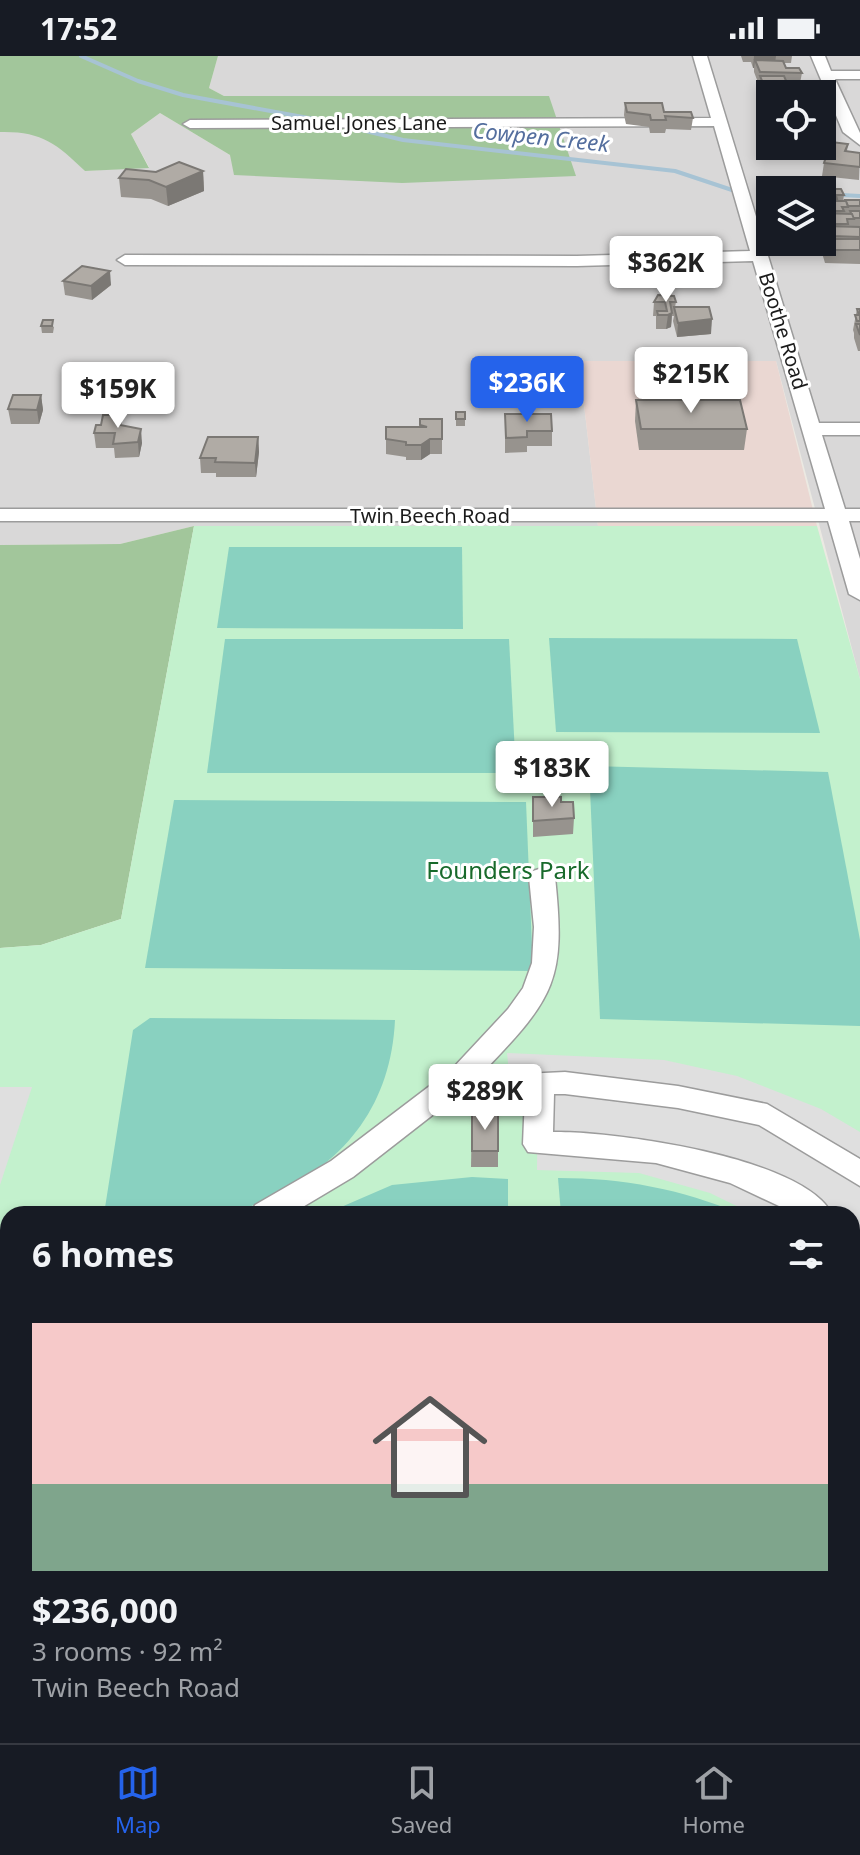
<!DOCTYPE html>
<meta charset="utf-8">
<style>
:root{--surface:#171b24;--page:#242831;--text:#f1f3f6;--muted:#9ea1a6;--line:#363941;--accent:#2563eb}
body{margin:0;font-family:"Noto Sans",sans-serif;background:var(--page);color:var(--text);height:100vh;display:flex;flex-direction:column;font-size:30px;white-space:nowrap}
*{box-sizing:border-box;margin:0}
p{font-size:26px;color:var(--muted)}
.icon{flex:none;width:44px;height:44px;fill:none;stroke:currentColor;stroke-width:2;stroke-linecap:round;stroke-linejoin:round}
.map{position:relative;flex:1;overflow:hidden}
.drawer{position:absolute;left:0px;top:1150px;width:860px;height:538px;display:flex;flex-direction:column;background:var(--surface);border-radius:24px 24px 0 0;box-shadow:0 4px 12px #0003}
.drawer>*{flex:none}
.fabs{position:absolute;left:756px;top:24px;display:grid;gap:16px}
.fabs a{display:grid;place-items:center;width:80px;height:80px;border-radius:0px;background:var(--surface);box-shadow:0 4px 12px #0003;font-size:40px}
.price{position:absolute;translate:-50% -68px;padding:0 18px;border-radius:8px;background:#fff;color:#222;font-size:26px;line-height:52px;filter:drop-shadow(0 2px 4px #0008)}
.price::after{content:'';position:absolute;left:50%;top:48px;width:24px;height:18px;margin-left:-12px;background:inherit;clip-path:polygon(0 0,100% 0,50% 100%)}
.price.selected{background:var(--accent);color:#fff}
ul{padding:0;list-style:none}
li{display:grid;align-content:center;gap:16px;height:424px;padding:0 32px}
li+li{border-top:2px solid var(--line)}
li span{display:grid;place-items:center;height:248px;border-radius:0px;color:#555}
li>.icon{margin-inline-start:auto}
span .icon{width:144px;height:144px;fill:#fffc;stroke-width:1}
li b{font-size:34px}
h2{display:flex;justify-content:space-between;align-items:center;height:96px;padding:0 32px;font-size:34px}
.status{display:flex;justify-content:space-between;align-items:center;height:56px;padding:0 40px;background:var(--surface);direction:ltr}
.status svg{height:22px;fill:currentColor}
.tab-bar{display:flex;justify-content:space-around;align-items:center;height:112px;border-top:2px solid var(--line);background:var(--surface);font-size:22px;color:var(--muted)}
.tab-bar a{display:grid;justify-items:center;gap:4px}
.tab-bar .selected{color:var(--accent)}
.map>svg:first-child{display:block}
</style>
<div class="status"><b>17:52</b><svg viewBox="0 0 49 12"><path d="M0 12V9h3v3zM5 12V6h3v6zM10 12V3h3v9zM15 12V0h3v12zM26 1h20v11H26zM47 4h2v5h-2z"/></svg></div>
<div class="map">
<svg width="860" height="1687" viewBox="0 0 860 1687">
<rect width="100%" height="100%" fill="#ebe9e2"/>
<!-- residential -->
<path fill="#d9d8d8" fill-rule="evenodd" d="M218,0H860V623L776,305H579L598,470H194L120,488L0,489V76L27,75L58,89L85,115L149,111L131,78L160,57L230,99L315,43L224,40L209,32ZM770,38H822V90H770ZM770,134H822V186H770Z"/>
<!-- commercial -->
<path fill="#ead7d2" d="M579,305H776L817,470H598Z"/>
<!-- education -->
<path fill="#f6fadc" d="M0,1275H8V1505L0,1547Z"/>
<!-- forest -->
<g fill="#a2c69b">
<path d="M0,0H218L209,32L224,40H549L576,120L402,127L234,119L230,99L160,57L131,78L149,112L85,115C56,87 41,75 0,76Z"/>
<path d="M194,470L121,863L41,889L0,892V489L120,488Z"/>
</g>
<!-- park -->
<path fill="#c3f1cd" d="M194,470H817L860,623V1687H0V1547L8,1505V1680H852V1158H8V1275H0V892L41,889L121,863Z"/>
<!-- pitch -->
<g fill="#89d1c0">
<path d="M229,491H462L463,573L217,572Z"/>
<path d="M549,582L797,583L820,677L556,676Z"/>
<path d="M225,583H509L516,717H207Z"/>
<path d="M589,710L828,716L860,884V970L600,963Z"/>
<path d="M174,744L526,746L533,915L145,912Z"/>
<path d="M150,962L395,964C391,1047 348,1104 273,1140C258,1147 244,1155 227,1157C189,1164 144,1158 104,1158L133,974Z"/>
<path d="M472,1121L508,1123V1158H325L392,1129Z"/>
<path d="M558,1122C624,1122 680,1133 741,1158H561Z"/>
<path d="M852,1261L860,1272V1377H852Z"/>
<path d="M852,1432H860V1671L847,1687H587V1680H852Z"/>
<path d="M260,1680H517V1687H267Z"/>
</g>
<!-- parking -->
<g fill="#dfdfdf">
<path d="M507,997L664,1004L737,1020L821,1053L860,1076V1256L852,1245V1158H753L710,1137L639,1117L537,1114L538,1018L509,1016Z"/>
<path d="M0,1031H32L0,1129Z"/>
</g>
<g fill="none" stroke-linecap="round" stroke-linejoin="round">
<!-- stream -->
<g stroke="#a7c3d4" stroke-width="4">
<path d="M81,0L138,25L183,39L325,65"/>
<path d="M345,70L403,84L675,115L732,134"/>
<path d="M759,136H770"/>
<path d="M822,138L860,140"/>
</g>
<!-- minor casing -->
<g stroke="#9c9c9c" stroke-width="3">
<g id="minor">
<path d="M693,0H707L819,367H860V379H822L845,453H860V465H849L860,503V544L849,538L828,465H0V453H825L753,205L577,210L125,209L117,204L125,199L577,200L750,195L714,70L190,72L183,68L190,64L711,62Z"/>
<path d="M811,0H825L831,15H860V23H835L860,77V89L843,76Z"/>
<path d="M542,812L551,815L555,821C566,924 555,941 484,1015L502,1019L565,1016L678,1030L767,1048L860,1103V1130L759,1069L678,1052L565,1038H554L553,1076C614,1075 803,1101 832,1158H796L730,1127L656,1107L528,1096L523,1088L525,1040L502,1041L466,1033L353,1121L291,1158H251L255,1149L331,1105L452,1013L508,953L523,932L532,907L534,871L529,821L533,815Z"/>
<path d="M852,1181L860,1184V1212L852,1209Z"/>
<rect x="0" y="1206" width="8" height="26"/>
<path d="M42,1680H80L79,1687H41Z"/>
</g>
</g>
<!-- minor -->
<use href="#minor" fill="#fff" fill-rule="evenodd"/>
</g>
<!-- wall -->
<g fill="#97938e">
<path d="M741,0H792L791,7H784L786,12L802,17L800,27L805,32L804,36L806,38H770V62H764L761,52L762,42L759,32V29L754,16V12H753L751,6H743Z"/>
<path d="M625,47L693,62L691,74L666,73L665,77H650L649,71L626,68L624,59Z"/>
<path d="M825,82L824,95L787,100L775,90H822Z"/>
<path d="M848,88L847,95L860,97L859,124L822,120L824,107Z"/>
<path d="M203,115L204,135L168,150L151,143L121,141L119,122Z"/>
<path d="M822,134L844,139L843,145L860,144V208L825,207L822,197L824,185L822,181Z"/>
<path d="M63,225L111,229L92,244L65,239Z"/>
<path d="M654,246H676L675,251L711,278L677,281L673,265L674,260H672L671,271L666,273H656V260H653Z"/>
<path d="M857,253H860V295H858L854,282V277L853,274Z"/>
<path d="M43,264L54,271L53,277H42L41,270Z"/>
<path d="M41,339L43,354L39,368H11L8,353Z"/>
<path d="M636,344L747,373L744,394H639L635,365Z"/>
<rect x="456" y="356" width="9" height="14"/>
<path d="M505,358L552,375V390H527V396L505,397Z"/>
<path d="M420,363H442V398H430L421,404H406V401L386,398V371H420Z"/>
<path d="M124,369L142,387L139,401L115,402L114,392H96L94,377Z"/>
<path d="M258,381L259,396L256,421H216V417H201L200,402Z"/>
<path d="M533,741L561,746L574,762L573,778L533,781Z"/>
<path d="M472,1056L498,1095V1111H471Z"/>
</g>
<!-- shaded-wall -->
<g fill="#7b7874">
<path d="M754,0H776L775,7L755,4L754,12H753Z"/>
<path d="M825,82L824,95L787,100L789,90H822V83Z"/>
<path d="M203,115L204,135L168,150L166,131Z"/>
<path d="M110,215L111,229L92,244L91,230Z"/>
<path d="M672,257L671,271L666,273L668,259Z"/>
<path d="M712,263L711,278L677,281L678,267Z"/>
<path d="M41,339L43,354L39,368L37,354Z"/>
<path d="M141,373L142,387L139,401L138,386Z"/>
<path d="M258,381L259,396L256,421L255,407Z"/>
<path d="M430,383V398L421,404V389Z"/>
</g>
<!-- building -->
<g fill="#b0aba5" stroke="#7b7874" stroke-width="2">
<path d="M755,4L783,5L786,12H799L802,17L760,16Z"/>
<path d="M760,20H784L787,27H803L805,32H765Z"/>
<path d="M770,36H806V38H771Z"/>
<path d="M763,40H770V49H766Z"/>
<path d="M625,47H662L664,56H691L693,62L665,60L666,64H651L650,59L627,56Z"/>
<path d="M831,86L848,88L845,95L860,97V111L824,107Z"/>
<path d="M179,106L203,115L166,131L149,124L119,122L126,113L156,116Z"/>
<path d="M788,133H841L844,139H836L837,143H822V134Z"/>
<path d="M845,144H860V150H848Z"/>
<path d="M822,145H846L848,151H842L844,155H822Z"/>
<path d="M850,155H860V162H853Z"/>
<path d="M822,157L852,158L854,163H847L848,168H822Z"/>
<path d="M825,170L860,171V181L832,180Z"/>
<path d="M824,183H860V194H827Z"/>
<path d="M82,210L110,215L91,230L63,225Z"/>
<path d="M658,239L674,240L676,246H670L672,257L668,259H658L657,255H667L665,246H654Z"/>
<path d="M674,251H709L712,263L678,267Z"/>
<path d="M857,253H860V265H857L855,259H859Z"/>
<path d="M43,264H53L52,270H41Z"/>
<path d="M856,268H860V279Z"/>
<path d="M13,339H41L37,354L8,353Z"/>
<path d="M636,344H740L747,373H641Z"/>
<rect x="456" y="356" width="9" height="7"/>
<path d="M505,358H551L552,375H527V381L506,382Z"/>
<path d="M103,359H123L120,369L141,373L138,386L113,388L115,377H94L96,369H101Z"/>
<path d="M420,363H442V383H430L421,389H406V386L386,383V371H427L420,369Z"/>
<path d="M208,381H258L255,407L215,406L216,402H200Z"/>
<path d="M533,741H561V746H573L574,762L533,765Z"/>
<rect x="472" y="1056" width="26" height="39"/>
</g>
<g text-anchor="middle" stroke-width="6" stroke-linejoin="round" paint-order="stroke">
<!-- far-street labels -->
<g font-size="20" fill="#1b1b1b" stroke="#fff">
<text x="359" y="74">Samuel Jones Lane</text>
<text transform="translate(783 275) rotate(73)" y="7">Boothe Road</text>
<text x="430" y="467">Twin Beech Road</text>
</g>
<!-- far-water labels -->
<g font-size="22" font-style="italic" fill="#546e9e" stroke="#fff">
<text transform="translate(541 81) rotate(6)" y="8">Cowpen Creek</text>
</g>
<!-- park labels -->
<g font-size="24" fill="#186a2b" stroke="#fff">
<text x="508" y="823">Founders Park</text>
</g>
</g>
</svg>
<div class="fabs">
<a><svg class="icon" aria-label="locate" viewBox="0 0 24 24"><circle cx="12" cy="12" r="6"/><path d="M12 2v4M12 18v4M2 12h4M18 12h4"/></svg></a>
<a><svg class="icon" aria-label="layers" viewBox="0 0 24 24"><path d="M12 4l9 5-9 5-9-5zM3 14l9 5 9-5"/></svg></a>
</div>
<b class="price" style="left:666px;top:248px">$362K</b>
<b class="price" style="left:691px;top:359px">$215K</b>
<b class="price selected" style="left:527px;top:368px">$236K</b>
<b class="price" style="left:118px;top:374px">$159K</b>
<b class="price" style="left:552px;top:753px">$183K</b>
<b class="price" style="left:485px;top:1076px">$289K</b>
<section class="drawer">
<h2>6 homes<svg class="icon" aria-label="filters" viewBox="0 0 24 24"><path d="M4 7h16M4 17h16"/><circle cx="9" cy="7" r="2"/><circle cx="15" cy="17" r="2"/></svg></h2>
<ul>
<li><span style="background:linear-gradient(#f6c9c9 65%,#7fa58c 0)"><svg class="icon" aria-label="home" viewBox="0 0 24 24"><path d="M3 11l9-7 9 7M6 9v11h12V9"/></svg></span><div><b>$236,000</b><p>3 rooms · 92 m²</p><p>Twin Beech Road</p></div></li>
</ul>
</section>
</div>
<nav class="tab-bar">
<a class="selected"><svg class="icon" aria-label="map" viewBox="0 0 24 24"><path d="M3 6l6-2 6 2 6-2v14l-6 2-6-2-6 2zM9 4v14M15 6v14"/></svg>Map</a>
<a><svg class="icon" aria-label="saved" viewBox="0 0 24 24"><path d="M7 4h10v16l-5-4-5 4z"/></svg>Saved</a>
<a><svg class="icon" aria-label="home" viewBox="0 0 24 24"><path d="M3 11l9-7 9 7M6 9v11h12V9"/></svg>Home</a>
</nav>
